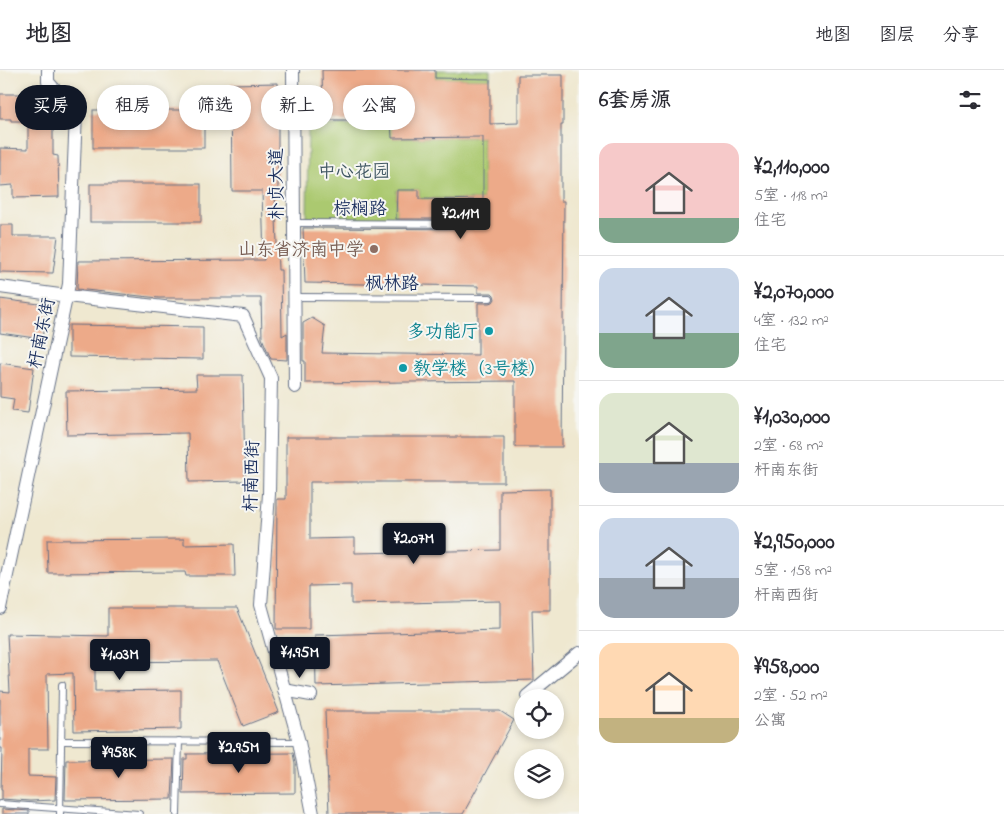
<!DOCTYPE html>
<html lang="zh">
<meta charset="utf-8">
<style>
:root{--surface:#fff;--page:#f7f7f7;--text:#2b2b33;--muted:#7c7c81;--line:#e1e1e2;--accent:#111827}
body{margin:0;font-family:"Indie Flower","LXGW WenKai TC",sans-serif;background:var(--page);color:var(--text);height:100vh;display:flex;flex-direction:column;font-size:19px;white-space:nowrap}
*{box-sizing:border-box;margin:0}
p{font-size:16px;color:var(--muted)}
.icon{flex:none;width:28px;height:28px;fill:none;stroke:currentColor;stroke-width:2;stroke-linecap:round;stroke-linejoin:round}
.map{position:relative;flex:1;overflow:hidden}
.side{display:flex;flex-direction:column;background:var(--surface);width:425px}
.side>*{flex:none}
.banner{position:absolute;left:15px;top:15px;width:475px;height:45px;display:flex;gap:10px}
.buttons{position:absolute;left:514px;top:619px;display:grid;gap:10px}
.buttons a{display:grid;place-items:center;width:50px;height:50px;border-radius:50%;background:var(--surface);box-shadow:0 2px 8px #0003;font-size:25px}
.price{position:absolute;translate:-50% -42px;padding:0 11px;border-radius:5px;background:var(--accent);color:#fff;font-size:16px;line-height:32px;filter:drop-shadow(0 1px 2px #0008)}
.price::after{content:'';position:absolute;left:50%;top:30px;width:15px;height:11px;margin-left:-8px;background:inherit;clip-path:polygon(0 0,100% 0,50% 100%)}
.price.active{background:#222;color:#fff}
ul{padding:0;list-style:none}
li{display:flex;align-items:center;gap:15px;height:125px;padding:0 20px}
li+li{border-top:1px solid var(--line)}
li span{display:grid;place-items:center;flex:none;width:140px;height:100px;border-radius:15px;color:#555}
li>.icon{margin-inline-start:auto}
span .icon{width:60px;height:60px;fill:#fffc;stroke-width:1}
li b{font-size:21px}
h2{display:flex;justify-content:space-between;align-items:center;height:60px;padding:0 20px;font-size:21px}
.tag{padding:0 18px;border-radius:22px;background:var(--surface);box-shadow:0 2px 8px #0003;font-size:18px;line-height:45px}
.tag.active{background:var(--accent);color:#fff}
header{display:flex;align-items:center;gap:30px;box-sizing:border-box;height:70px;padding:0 25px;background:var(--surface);border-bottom:1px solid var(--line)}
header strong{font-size:24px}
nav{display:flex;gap:28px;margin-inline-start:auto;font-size:18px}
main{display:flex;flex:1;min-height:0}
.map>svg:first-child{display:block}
</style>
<header>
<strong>地图</strong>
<nav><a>地图</a><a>图层</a><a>分享</a></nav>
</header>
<main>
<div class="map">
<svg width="579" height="744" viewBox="0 0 579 744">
<rect width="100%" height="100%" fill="#f6f6f2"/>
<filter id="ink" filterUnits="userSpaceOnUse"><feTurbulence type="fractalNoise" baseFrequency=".02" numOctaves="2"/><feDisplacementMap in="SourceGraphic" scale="10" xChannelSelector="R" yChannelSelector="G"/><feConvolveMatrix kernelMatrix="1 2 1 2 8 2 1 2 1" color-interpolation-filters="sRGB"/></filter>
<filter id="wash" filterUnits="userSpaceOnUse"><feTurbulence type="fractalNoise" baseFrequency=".0096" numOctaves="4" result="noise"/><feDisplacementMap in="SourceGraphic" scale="20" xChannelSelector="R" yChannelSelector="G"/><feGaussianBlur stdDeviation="1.12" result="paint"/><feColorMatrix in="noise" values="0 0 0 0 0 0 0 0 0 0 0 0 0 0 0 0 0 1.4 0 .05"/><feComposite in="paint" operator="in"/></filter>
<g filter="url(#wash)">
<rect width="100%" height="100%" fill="#efe8d0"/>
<!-- green -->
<g fill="#abc970" stroke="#637c67">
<path d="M435,0H490V9L435,8Z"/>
<path d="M391,54L393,68L483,67V130L419,129V120H397L396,149L307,150L308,55Z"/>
</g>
<g id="blocks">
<!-- building -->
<g fill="#edaa89">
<path d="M322,0H435V8L490,9V54L518,53V5H563V55H561V131H564L562,377H515V311L305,313V291H303V253L312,248L325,256L322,283L478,285V233H490L493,232L495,229L494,225L492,223H478V216L305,213L303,158L485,159L488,158L490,155L489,151L485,149H396L397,120H419V129L483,130V67L392,68L391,50H323Z"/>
<path d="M278,13V121H275L278,200H281L282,266L287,263V290L271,289L262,268L261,228H159L77,219L78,191L264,190L262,121H232L231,14Z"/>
<path d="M0,24H40V38H53V85L58,86L59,127L13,128V115L0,116V78L28,79V51H11V49H0Z"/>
<rect x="93" y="40" width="111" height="38"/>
<rect x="90" y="114" width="111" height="38"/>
<path d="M0,155H13V166H58L53,203L0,202Z"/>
<path d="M0,229L47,235L42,269L0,263Z"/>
<path d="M69,255L203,257V289L69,287Z"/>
<path d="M0,293L34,298L28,343L12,341L14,329L0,327Z"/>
<path d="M196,305H243L245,411L189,412L188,363L67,365L66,321L197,319Z"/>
<path d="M286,367H504V412H310V469L355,468V483L500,480V420L550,419V540H532L534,610L316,616L315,565L500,560V531L351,534V515L309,516V559H276L277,429H286Z"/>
<path d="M184,469V475L234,474L235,506H186L185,502L48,503L47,470Z"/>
<path d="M108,538H237L279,642L243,656L217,591L95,592V621L181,620V659L74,661L73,603L47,604L48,679H28V706L56,707L55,730L30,731L2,729V720H1L2,678H0V621L10,622L7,564L108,566Z"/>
<path d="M325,641H500L514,650L463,744H329Z"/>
<path d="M293,683L295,694V723L183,724L184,689H187V684Z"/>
<path d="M174,689L172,729L65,730L66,690Z"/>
<path d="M2,739L29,741V744H2Z"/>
</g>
</g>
</g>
<g filter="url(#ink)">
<use href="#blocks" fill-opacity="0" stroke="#657086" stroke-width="1"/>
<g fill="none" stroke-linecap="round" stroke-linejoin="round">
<!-- service casing -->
<g stroke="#657086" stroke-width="8">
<g id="service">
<path d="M294,153L485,154"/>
<path d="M295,227L490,228"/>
<path d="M61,671L299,672"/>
<path d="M0,734L139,744"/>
<path d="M60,744L62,615"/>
<path d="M177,744L179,671"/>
</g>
</g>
<!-- minor casing -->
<g stroke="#657086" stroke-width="14">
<g id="minor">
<path d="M293,0L295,317"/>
<path d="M0,217L67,226L243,246L271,308L269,424L261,535L299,672L313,744"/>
<path d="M0,538L69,214L76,43L48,12V0"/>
<path d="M284,620L311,625"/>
<path d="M527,626L579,583"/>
</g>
</g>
<!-- service -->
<use href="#service" stroke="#fff" stroke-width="6"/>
<!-- minor -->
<use href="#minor" stroke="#fff" stroke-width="12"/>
</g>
</g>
<!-- markers -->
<circle fill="#8d6e63" stroke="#f6f6f2" stroke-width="2" cx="374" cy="179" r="5"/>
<g fill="#0f9aa8" stroke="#f6f6f2" stroke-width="2">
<circle cx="489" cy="261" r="5"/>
<circle cx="403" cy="298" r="5"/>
</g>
<g text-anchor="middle" stroke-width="4" stroke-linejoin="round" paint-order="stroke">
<!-- park labels -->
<g font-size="18" fill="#3f5662" stroke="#f6f6f2">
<text x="354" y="107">中心花园</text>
</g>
<!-- street labels -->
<g font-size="18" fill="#1b2f5e" stroke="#f6f6f2">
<text transform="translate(276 114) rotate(-90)" y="6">朴贞大道</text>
<text x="360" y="144">棕榈路</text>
<text x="392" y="219">枫林路</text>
<text transform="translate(41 263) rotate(-78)" y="6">杆南东街</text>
<text transform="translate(251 406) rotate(-88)" y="6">杆南西街</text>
</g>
<!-- education labels -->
<g font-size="18" fill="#785e54" stroke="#f6f6f2" text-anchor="end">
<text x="364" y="185">山东省济南中学</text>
</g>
<!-- culture labels -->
<g font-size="18" fill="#0d838f" stroke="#f6f6f2" text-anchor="end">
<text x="479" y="267">多功能厅</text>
<text x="413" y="304" text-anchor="start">教学楼（3号楼）</text>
</g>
</g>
</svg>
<div class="buttons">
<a><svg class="icon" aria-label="locate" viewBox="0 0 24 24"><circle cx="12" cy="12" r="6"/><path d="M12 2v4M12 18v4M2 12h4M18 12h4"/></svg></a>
<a><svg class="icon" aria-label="layers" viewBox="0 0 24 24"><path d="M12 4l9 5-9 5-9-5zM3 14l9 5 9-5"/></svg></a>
</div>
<b class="price active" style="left:461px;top:170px">¥2.11M</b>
<b class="price" style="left:414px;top:495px">¥2.07M</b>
<b class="price" style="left:300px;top:609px">¥1.95M</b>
<b class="price" style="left:120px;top:611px">¥1.03M</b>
<b class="price" style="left:239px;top:704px">¥2.95M</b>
<b class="price" style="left:119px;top:709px">¥958K</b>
<div class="banner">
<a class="tag active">买房</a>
<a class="tag">租房</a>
<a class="tag">筛选</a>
<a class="tag">新上</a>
<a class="tag">公寓</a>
</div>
</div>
<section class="side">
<h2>6套房源<svg class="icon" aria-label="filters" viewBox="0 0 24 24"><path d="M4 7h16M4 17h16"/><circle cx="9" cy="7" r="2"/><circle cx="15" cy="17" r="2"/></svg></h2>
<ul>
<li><span style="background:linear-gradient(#f6c9c9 75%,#7fa58c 0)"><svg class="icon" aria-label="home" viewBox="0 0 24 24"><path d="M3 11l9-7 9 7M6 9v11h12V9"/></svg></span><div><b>¥2,110,000</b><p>5室 · 118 m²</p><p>住宅</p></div></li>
<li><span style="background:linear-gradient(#c9d6e8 65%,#7fa58c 0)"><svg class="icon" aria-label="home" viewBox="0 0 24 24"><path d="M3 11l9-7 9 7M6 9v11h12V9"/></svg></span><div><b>¥2,070,000</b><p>4室 · 132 m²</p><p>住宅</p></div></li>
<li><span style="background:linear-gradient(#dfe7d0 70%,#9aa5b1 0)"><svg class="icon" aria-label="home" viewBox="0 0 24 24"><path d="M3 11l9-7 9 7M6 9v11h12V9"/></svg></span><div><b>¥1,030,000</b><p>2室 · 68 m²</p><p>杆南东街</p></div></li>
<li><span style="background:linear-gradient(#c9d6e8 60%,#9aa5b1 0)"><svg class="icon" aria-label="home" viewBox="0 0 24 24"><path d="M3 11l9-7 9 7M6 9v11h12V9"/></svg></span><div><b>¥2,950,000</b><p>5室 · 158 m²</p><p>杆南西街</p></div></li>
<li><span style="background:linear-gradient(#ffd9b3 75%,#c2b280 0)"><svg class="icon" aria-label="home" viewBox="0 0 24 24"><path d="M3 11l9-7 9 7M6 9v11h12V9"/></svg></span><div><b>¥958,000</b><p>2室 · 52 m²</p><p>公寓</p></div></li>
</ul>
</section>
</main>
